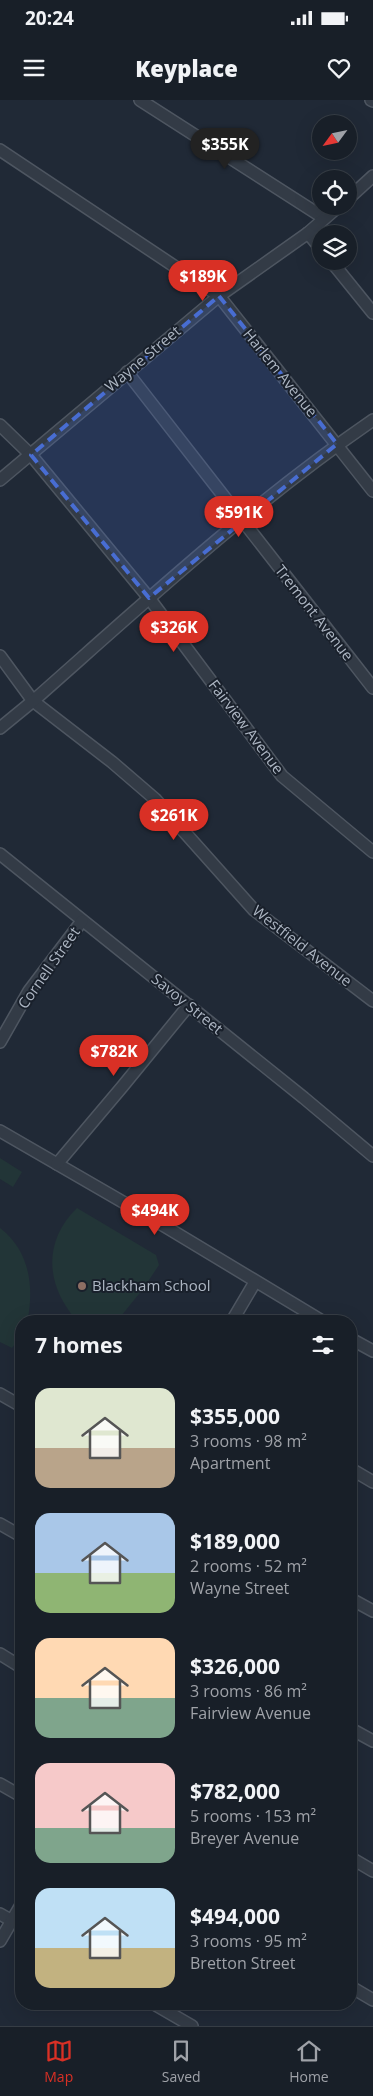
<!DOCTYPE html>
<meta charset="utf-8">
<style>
:root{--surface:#181f28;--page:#252c34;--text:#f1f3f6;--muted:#9fa2a8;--line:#363d45;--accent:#d93025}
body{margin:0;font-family:"Open Sans",sans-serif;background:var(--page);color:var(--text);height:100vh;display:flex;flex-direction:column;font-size:19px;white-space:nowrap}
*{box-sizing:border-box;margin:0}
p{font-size:16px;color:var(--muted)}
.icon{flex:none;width:28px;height:28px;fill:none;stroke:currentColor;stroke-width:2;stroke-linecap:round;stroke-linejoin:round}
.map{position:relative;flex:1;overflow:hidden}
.side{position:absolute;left:15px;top:1215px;width:342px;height:695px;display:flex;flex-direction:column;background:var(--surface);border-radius:20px;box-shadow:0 5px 20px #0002,0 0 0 1px var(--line)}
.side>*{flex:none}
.needle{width:32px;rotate:237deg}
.controls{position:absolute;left:312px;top:15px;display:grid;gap:10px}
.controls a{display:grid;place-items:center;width:45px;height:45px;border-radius:50%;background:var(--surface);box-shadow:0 5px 20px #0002,0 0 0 1px var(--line);font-size:25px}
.price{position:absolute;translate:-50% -42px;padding:0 11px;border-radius:18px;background:var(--accent);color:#fff;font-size:16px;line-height:32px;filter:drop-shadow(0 1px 2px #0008)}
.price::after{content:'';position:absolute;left:50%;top:30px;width:15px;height:11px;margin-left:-8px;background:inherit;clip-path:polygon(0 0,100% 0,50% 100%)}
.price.active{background:#222;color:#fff}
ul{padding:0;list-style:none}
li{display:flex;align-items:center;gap:15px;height:125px;padding:0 20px}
li span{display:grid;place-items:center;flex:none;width:140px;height:100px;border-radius:15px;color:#555}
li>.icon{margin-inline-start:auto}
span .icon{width:60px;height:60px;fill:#fffc;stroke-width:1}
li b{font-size:21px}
h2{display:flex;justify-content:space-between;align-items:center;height:60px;padding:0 20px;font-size:21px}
.status{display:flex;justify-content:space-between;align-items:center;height:35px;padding:0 25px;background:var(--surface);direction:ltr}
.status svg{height:14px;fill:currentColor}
header{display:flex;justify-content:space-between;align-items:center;height:65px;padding:0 20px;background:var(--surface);font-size:22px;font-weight:800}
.dock{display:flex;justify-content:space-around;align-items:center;height:70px;border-top:1px solid var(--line);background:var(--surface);font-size:14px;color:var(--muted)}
.dock a{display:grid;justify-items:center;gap:2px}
.dock .active{color:var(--accent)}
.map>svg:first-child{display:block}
</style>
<div class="status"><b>20:24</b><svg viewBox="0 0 49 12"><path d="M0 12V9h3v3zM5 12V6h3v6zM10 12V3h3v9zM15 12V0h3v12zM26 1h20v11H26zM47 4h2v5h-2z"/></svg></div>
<header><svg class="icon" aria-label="menu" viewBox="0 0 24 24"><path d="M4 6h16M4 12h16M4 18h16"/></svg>Keyplace<svg class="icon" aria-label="heart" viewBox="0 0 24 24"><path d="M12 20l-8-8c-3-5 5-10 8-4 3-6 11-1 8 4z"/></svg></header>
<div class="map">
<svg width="373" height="1926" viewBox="0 0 373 1926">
<rect width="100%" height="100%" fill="#202936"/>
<!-- grass -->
<g fill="#223537">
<path d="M0,1058L22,1072L13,1087L0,1079Z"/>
<path d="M77,1108L156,1155L159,1165L143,1189L117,1221H77C46,1186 42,1142 77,1108Z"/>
<path d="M0,1128C29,1150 34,1185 28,1218L27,1221H21V1235L12,1248L0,1242Z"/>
</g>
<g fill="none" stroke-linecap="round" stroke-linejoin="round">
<!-- minor casing -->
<g stroke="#4e5661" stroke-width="14">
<g id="minor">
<path d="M140,0L324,118"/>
<path d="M371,0L373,1"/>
<path d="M0,50L219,196L373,391"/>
<path d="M349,98L373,76"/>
<path d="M308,133L321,149"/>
<path d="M331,161L373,213"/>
<path d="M127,272L373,588"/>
<path d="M0,325L31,355L149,498L282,676L373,752"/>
<path d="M0,380L219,196L308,133L339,106"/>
<path d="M0,556L33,601L112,662L155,699L254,810L373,901"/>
<path d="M0,628L33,601C143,504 252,403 373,320"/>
<path d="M0,754L304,998L373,1056"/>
<path d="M0,942L29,891L82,821"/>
<path d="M0,1031L166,1127L322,1221"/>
<path d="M57,1064L122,987L189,905"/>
<path d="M232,1221L255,1182"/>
<path d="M351,1239L373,1251"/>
<path d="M0,1294L21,1306"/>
<path d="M351,1369L373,1382"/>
<path d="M0,1424L21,1436"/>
<path d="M351,1499L373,1511"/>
<path d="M0,1554L21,1567"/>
<path d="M351,1629L373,1641"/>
<path d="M0,1684L21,1696"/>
<path d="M351,1758L373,1771"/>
<path d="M0,1814L21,1826"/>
<path d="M0,1841L21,1805"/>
<path d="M351,1887L373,1900"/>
<path d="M154,1904L192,1926"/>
</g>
</g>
<!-- minor -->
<use href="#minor" stroke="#333b46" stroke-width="11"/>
</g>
<!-- marked area -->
<path fill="#486dd2" fill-opacity="0.2" stroke="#486dd2" stroke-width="4" stroke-dasharray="10 6" stroke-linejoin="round" d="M219,196L337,344L149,498L31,355Z"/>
<!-- markers -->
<circle fill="#8d6e63" stroke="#19202b" stroke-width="2" cx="82" cy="1186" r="5"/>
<g text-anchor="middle" stroke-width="4" stroke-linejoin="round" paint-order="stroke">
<!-- street labels -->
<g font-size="15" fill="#adb6c3" stroke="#19202b">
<text transform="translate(143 259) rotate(-40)" y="5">Wayne Street</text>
<text transform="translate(280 273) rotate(51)" y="5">Harlem Avenue</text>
<text transform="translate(314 513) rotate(52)" y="5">Tremont Avenue</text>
<text transform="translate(246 627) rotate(53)" y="5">Fairview Avenue</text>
<text transform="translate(302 846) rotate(38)" y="5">Westfield Avenue</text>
<text transform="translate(49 868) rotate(-55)" y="5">Cornell Street</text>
<text transform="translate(187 904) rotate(39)" y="5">Savoy Street</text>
</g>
<!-- poi labels -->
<g font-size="15" fill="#adb6c3" stroke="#19202b" text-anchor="start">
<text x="92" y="1191">Blackham School</text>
</g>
</g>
</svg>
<div class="controls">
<a><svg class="needle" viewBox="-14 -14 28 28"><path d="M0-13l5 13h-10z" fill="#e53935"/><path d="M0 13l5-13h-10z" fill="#9fa2a8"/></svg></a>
<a><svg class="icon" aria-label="locate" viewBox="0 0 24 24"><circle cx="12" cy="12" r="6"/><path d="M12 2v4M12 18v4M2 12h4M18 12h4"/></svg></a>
<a><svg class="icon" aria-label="layers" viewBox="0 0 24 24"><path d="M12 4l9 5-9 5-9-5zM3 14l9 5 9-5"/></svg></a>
</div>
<b class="price active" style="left:225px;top:70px">$355K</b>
<b class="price" style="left:203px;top:202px">$189K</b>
<b class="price" style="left:239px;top:438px">$591K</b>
<b class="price" style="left:174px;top:553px">$326K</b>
<b class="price" style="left:174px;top:741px">$261K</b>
<b class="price" style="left:114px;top:977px">$782K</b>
<b class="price" style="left:155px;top:1136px">$494K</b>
<section class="side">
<h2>7 homes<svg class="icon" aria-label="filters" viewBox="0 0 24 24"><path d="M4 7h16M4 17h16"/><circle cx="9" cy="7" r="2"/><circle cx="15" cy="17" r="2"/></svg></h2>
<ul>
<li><span style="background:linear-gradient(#dfe7d0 60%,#b9a48a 0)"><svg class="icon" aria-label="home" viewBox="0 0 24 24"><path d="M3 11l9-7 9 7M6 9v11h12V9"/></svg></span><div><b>$355,000</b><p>3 rooms · 98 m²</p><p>Apartment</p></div></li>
<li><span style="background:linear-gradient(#a9c7e8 60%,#8fb573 0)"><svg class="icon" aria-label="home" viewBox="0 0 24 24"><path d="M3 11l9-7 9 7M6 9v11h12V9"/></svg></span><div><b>$189,000</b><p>2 rooms · 52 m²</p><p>Wayne Street</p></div></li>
<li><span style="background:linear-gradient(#ffd9b3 60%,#7fa58c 0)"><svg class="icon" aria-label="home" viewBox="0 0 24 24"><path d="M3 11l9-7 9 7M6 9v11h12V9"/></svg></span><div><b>$326,000</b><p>3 rooms · 86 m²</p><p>Fairview Avenue</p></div></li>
<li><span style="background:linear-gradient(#f6c9c9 65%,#7fa58c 0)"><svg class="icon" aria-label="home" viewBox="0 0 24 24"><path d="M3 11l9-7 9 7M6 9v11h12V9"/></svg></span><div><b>$782,000</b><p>5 rooms · 153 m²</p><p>Breyer Avenue</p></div></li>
<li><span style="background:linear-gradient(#bfe0f5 60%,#c2b280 0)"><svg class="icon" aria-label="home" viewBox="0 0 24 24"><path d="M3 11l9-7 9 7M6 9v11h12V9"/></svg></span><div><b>$494,000</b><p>3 rooms · 95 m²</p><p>Bretton Street</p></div></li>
</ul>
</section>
</div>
<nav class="dock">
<a class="active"><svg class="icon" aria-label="map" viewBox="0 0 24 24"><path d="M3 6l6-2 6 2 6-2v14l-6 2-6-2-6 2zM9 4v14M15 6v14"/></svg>Map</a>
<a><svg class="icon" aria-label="saved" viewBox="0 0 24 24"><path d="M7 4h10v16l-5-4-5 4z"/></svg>Saved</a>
<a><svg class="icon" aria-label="home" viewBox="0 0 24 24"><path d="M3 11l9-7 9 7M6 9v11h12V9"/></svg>Home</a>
</nav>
